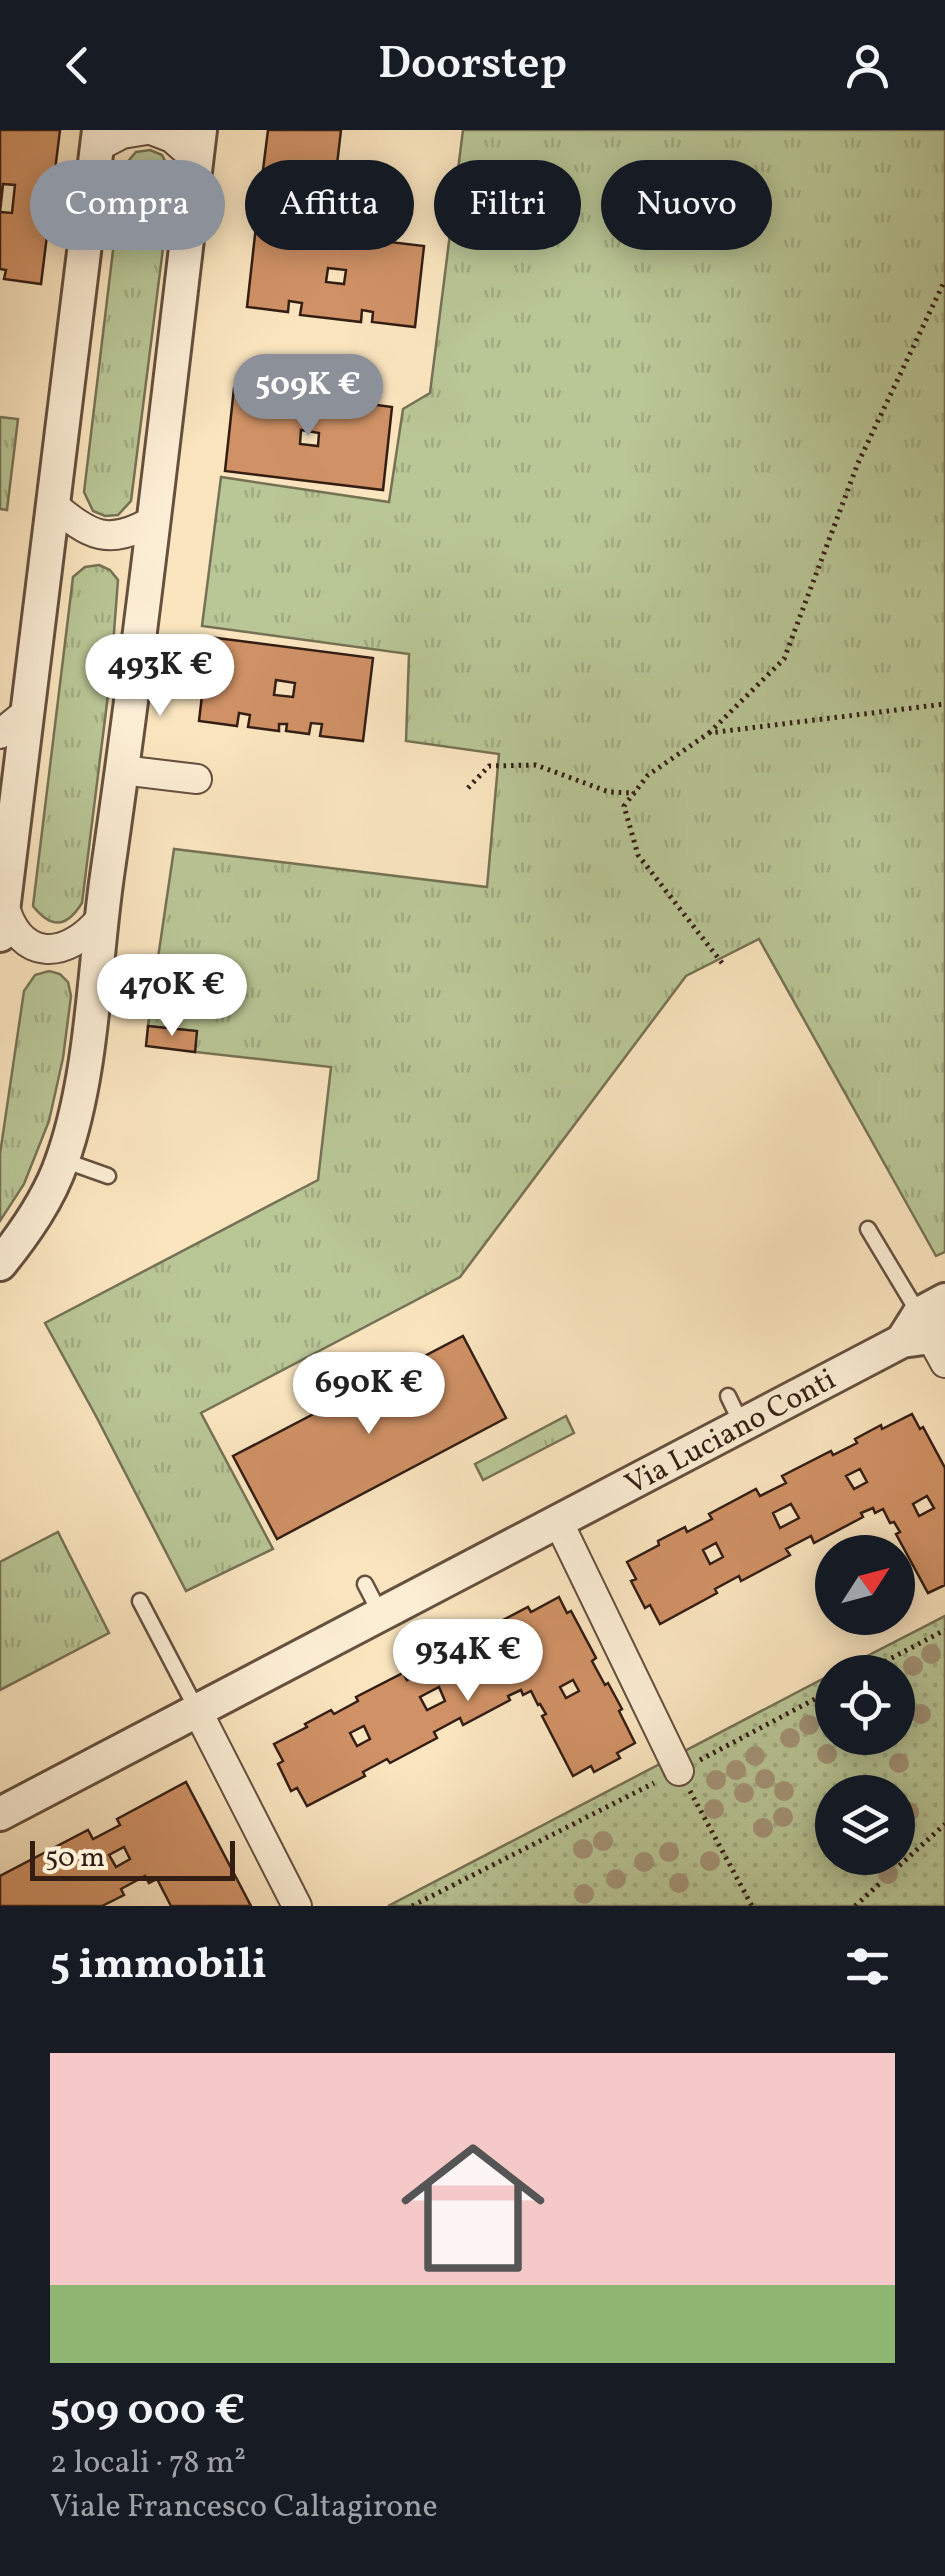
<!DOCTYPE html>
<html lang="it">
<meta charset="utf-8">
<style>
:root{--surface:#171b24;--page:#20242c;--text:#f1f3f6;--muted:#9ea1a6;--accent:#8c9099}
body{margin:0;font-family:Vollkorn,serif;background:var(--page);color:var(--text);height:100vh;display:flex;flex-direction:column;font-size:38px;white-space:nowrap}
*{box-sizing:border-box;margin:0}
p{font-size:32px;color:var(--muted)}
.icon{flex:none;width:55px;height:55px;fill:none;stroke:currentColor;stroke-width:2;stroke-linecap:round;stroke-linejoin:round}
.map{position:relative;height:1776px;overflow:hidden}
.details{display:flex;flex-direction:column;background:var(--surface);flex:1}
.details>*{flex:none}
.hud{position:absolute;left:30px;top:30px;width:885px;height:90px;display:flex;gap:20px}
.needle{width:65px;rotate:54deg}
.buttons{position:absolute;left:815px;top:1405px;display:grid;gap:20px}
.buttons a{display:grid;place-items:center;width:100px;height:100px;border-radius:50%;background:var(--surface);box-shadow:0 5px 25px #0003;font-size:50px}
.scale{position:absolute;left:30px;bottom:25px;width:205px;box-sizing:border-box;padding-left:10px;border:5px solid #341e14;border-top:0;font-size:28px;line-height:35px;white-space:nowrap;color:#341e14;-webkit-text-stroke:8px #fceed5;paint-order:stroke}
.price{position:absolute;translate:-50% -85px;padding:0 22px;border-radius:35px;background:#fff;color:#222;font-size:32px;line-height:65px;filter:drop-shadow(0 2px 5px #0008)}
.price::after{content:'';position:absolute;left:50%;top:60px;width:30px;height:22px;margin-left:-15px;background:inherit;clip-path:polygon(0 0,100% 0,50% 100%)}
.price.current{background:var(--accent);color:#fff}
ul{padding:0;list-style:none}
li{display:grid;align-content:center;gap:20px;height:530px;padding:0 50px}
li span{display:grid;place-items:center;height:310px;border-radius:0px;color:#555}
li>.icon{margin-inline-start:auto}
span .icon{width:180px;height:180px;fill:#fffc;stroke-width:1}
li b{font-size:42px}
h2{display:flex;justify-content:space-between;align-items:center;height:120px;padding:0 50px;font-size:42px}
.tag{padding:0 35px;border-radius:45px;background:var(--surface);box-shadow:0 5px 25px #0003;font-size:35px;line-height:90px}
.tag.current{background:var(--accent);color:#fff}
header{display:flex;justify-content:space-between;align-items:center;height:130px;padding:0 50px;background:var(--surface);font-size:45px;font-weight:600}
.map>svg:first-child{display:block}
</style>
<header><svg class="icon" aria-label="back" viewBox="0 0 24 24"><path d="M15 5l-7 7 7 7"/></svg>Doorstep<svg class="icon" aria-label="person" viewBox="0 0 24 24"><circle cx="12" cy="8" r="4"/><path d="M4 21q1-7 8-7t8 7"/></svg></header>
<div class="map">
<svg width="945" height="1776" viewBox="0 0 945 1776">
<defs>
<pattern id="grass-tufts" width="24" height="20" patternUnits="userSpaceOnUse" patternTransform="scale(2.5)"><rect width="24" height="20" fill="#b9c696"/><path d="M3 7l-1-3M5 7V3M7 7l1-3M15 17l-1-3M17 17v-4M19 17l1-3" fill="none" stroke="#a0aa80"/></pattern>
<pattern id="park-dots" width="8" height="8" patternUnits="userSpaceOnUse" patternTransform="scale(2.5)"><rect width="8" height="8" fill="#b9c696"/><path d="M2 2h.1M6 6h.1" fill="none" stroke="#a0aa80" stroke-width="1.8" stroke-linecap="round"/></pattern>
</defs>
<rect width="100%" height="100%" fill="#fae5bf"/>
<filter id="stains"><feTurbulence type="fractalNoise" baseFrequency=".002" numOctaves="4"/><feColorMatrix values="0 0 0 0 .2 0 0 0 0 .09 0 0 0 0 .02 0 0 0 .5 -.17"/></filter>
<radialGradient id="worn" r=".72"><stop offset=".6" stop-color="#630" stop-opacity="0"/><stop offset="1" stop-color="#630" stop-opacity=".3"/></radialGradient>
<!-- grass -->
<g fill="url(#grass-tufts)" stroke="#767255" stroke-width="2.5">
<path d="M463,0H945V1122L936,1126L759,809L686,846L460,1147L201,1283L273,1419L186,1461L97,1288L45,1193L318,1050L331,937L195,922L196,901L148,896L174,719L487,757L499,624L406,611L409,524L202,496L221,347L389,372L403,279L430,263Z"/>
<path d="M150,20L162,25L168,37L171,55L131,371L118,385L105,386L93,381L84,362L123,37L136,22Z"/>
<path d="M0,287L18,289L7,380L0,379Z"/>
<path d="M99,435L110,440L118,450L111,541L82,773C67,797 52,800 33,776L73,447L85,437Z"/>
<path d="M49,841L60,844L68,852L71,866L63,928L49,991L24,1054L0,1091V1024L24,861L35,845Z"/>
<path d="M566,1286L574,1303L483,1350L475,1334Z"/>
<path d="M58,1402L109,1503L0,1560V1432Z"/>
</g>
<!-- park -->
<path fill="url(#park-dots)" stroke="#767255" stroke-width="2.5" fill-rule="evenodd" d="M945,1486V1776H388L832,1544V1608H898V1542H836ZM832,1662H898V1728H832Z"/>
<!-- building -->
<g fill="#cf9165" stroke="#341e14" stroke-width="2.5" fill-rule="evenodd">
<path d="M0,0H60L41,154L4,149L6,140L0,139ZM3,54L15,55L12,83L0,82Z"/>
<path d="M268,0H341L329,104L256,96Z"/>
<path d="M256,96L424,116L415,197L372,192L373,182L362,180L361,192L300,185L302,173L289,171L288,182L247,177ZM328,138L346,140L344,154L326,152Z"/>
<path d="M234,258L272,262V272L282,274L283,264L344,270L343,281L354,283L355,272L392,277L383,360L225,341ZM301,300L319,303L318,316L300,314Z"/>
<path d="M209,507L373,528L363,611L320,606L322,594L311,593L309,604L286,601L287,594H279V601L248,597L250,585L239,583L237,596L199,591ZM276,550L295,553L293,567L274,565Z"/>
<path d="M148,896L197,901L195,922L146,916Z"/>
<path d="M463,1206L506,1288L277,1409L233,1326Z"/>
<path d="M912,1284L920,1299L923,1297L945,1338V1455L928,1463L896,1404L900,1402L894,1392L890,1393L883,1379L875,1383L873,1378L861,1383L863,1387L814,1413L811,1406L786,1419L790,1425L741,1451L739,1446L715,1459L717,1463L660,1494L650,1475L645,1478L631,1451L636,1449L627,1432L659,1415L658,1411L685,1397L687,1402L712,1389L709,1384L756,1359L760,1366L786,1353L782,1346L831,1321L833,1325L857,1313L855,1309L881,1295L882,1299ZM860,1339L867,1352L854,1359L846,1346ZM927,1366L934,1378L919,1386L913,1374ZM791,1374L799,1388L780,1398L773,1383ZM716,1413L723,1427L710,1434L703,1420Z"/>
<path d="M559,1467L567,1483L571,1481L596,1528L592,1531L605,1555L608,1553L622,1579L619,1581L635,1613L617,1623L620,1628L594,1642L591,1636L573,1646L542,1586L546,1584L540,1574L538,1575L531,1561L523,1565L521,1560L508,1566L510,1570L463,1595L460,1588L434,1602L437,1608L390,1633L387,1629L363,1642L365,1646L307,1676L297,1658L291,1661L278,1634L283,1631L274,1614L307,1597L305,1594L331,1580L334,1584L358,1571L356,1567L403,1543L407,1550L433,1536L430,1529L476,1504L478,1509L503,1495L501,1491L528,1477L531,1482ZM506,1523L513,1536L502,1542L494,1530ZM573,1550L579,1561L566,1568L560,1557ZM439,1557L445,1571L427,1580L420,1567ZM364,1596L370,1609L357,1616L350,1603Z"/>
<path d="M186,1652L251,1776H171L157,1749L149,1753L145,1746L121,1759L124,1765L102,1776H0V1746L88,1700L93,1709L120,1695L117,1689ZM124,1717L130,1729L116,1737L109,1725Z"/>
</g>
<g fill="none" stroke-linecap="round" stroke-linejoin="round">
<!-- service casing -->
<g stroke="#66503f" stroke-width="19">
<g id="service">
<path d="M63,1030L108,1046"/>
<path d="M868,1099L919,1184"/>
<path d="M728,1266L742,1295"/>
<path d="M365,1454L380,1483"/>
<path d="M140,1471L197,1580"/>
</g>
</g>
<!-- minor casing -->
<g stroke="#66503f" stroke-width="32">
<g id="minor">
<path d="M151,0L172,8L197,30"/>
<path d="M97,17L122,4L147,0"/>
<path d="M52,374C91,406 107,417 154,390"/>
<path d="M0,604L27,582"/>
<path d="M122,640L197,649"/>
<path d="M4,774C20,832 66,831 101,788"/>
<path d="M922,1191L945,1233"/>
<path d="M558,1391L679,1641"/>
<path d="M197,1580L297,1776"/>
</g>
</g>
<!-- tertiary casing -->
<g stroke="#66503f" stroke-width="38">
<g id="tertiary">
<path d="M0,805L99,0"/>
<path d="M0,1134C25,1103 49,1069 62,1031C93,945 94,837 107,746C143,498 170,249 200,0"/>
<path d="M902,1211L919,1184L945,1170"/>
<path d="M0,1684L902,1211L931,1207L945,1202"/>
</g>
</g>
<!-- path -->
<g stroke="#341e14" stroke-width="5" stroke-dasharray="2.5 5" stroke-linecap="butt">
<path d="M709,603L784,529L858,333L945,150"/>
<path d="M468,658L489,636L536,635L609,662L635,663"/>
<path d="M722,833L638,725L624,676L648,645L709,603L945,574"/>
<path d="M865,1542L945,1500"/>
<path d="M700,1630L832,1560"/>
<path d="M690,1661L752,1776"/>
<path d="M412,1776L654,1653"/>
<path d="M855,1776L945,1694"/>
</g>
<!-- service -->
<use href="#service" stroke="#fceed5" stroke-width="14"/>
<!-- minor -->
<use href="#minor" stroke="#fceed5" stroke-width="28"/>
<!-- tertiary -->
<use href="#tertiary" stroke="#fceed5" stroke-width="32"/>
</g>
<!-- trees -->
<g fill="#a39376">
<circle cx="931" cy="1524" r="10"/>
<circle cx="913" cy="1536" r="10"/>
<circle cx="921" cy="1584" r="10"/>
<circle cx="809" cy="1595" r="10"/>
<circle cx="790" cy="1608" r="10"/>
<circle cx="827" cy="1624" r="10"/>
<circle cx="755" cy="1626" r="10"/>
<circle cx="899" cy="1633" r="10"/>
<circle cx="736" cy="1640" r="10"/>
<circle cx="765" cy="1649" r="10"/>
<circle cx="716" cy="1650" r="10"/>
<circle cx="784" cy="1661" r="10"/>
<circle cx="744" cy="1663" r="10"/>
<circle cx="714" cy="1679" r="10"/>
<circle cx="909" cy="1682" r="10"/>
<circle cx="783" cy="1687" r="10"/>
<circle cx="763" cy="1698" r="10"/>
<circle cx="603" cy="1711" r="10"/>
<circle cx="583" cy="1719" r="10"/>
<circle cx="669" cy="1722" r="10"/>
<circle cx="710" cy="1731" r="10"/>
<circle cx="644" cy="1732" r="10"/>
<circle cx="888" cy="1744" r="10"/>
<circle cx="616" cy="1749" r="10"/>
<circle cx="679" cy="1753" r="10"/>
<circle cx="584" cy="1764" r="10"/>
</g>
<g text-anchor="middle" stroke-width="8" stroke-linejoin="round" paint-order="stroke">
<!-- street labels -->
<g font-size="30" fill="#341e14" stroke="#fceed5">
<text transform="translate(730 1301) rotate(-28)" y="10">Via Luciano Conti</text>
</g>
</g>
<rect width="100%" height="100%" filter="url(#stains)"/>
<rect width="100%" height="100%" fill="url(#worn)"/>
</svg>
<div class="buttons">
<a><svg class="needle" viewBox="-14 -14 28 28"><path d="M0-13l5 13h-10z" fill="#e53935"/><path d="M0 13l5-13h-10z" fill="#9ea1a6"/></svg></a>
<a><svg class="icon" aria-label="locate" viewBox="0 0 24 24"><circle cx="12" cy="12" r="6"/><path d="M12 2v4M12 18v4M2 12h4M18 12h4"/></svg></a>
<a><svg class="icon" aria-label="layers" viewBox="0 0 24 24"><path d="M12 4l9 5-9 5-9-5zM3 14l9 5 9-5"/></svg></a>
</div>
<div class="scale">50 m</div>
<b class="price current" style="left:308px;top:309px">509K €</b>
<b class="price" style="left:160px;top:589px">493K €</b>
<b class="price" style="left:172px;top:909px">470K €</b>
<b class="price" style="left:369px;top:1307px">690K €</b>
<b class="price" style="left:468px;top:1574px">934K €</b>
<div class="hud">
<a class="tag current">Compra</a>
<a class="tag">Affitta</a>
<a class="tag">Filtri</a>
<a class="tag">Nuovo</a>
</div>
</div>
<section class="details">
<h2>5 immobili<svg class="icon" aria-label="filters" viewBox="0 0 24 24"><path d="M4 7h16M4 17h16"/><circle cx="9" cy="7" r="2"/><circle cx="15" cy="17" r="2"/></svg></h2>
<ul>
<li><span style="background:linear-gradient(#f6c9c9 75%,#8fb573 0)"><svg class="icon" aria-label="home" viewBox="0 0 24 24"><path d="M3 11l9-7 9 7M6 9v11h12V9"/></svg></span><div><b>509 000 €</b><p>2 locali · 78 m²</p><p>Viale Francesco Caltagirone</p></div></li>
</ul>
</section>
